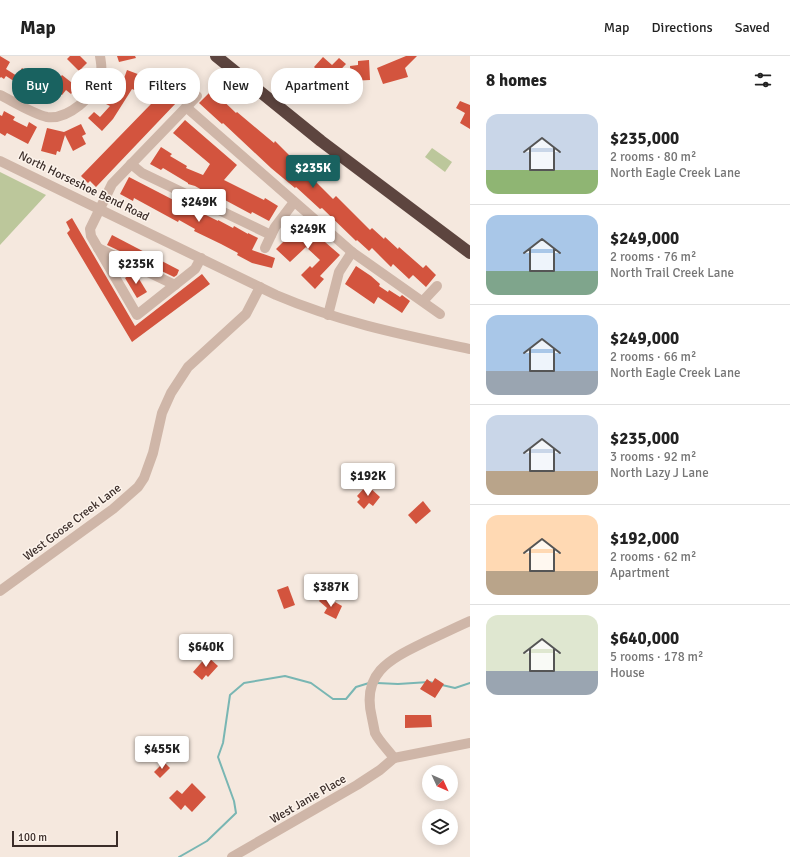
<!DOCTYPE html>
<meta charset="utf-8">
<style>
:root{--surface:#fff;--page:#f6f6f6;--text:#222;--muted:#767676;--line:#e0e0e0;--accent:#196260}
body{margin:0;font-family:Signika,sans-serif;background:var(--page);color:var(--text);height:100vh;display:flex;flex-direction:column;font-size:15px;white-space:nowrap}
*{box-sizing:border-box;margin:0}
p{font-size:13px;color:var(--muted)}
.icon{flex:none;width:22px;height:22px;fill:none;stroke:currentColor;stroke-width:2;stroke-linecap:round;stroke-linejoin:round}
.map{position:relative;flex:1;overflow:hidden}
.sheet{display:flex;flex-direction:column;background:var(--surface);width:320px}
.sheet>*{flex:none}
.hud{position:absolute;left:12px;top:12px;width:380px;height:36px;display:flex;gap:8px}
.needle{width:26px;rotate:134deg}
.controls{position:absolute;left:422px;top:709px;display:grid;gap:8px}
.controls a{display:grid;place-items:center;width:36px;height:36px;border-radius:50%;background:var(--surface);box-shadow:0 2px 10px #0003;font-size:20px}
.scale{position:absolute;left:12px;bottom:10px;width:106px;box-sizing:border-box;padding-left:4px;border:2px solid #3b2d29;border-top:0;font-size:11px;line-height:14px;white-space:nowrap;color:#3b2d29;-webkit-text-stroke:3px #fcf3eb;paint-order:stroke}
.price{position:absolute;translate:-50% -34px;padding:0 9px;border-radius:4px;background:#fff;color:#222;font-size:13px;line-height:26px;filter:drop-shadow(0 1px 2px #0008)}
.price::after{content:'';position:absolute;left:50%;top:24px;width:12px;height:9px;margin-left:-6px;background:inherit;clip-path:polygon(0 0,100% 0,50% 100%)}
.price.on{background:var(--accent);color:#fff}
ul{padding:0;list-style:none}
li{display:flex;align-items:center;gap:12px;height:100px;padding:0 16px}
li+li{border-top:1px solid var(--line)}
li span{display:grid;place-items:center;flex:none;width:112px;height:80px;border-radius:12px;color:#555}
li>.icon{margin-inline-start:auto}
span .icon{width:48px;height:48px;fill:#fffc;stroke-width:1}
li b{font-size:17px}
h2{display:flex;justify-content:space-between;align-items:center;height:48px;padding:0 16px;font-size:17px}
.pill{padding:0 14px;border-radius:16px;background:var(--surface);box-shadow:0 2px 10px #0003;font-size:14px;line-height:36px}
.pill.on{background:var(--accent);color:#fff}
header{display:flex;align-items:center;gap:24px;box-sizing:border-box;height:56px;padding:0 20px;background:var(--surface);border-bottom:1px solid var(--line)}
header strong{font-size:19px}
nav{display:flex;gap:22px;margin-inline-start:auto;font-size:14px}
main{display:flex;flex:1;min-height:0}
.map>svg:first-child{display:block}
</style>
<header>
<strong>Map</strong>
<nav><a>Map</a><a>Directions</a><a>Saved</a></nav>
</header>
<main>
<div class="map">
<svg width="470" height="801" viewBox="0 0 470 801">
<rect width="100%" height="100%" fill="#f5e8de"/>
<!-- green -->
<g fill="#bcc79b">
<path d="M432,92L452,106L445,116L425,101Z"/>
<path d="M0,116L46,139L0,189Z"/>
</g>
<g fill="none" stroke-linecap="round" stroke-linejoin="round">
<!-- stream -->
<g stroke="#79b6b3" stroke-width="2">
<path d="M377,627L398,628L429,626L434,627"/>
<path d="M442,629L455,632L470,627"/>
<path d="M179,801L207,785L236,757L234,745L218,701L223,687L230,639L244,627L285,620L311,627L333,643H346L356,631L369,627"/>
</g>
</g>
<!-- building -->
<g fill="#d3543e">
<path d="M0,0L10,6L6,13L17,20L22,12L39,23L31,36L6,20L4,23L1,21L0,22Z"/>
<path d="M70,0H80L87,7L79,15L67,3Z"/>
<path d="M117,0H135L136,2L119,6Z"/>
<path d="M406,0H417L405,12L408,21L383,28L377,12Z"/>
<path d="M323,1L332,9L339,2L346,8L329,26L314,11Z"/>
<path d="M369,4L370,24L351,25L350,10L358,9V5Z"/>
<path d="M185,13L197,25L96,131L90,125L88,127L81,120Z"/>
<path d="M127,14L143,20L137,35L132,33L113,63L102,75L88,62L94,56L100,61L110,50L104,47L114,32L119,36Z"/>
<path d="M62,19L76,30L71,38L66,34L62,39L52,32Z"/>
<path d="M212,34L236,57L237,56L274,87L275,85L333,143L336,140L370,174L372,172L384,183L385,181L398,193L399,191L423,212L426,209L436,219L426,231L413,219L409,223L393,208L391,211L372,192L369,195L357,184L356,185L322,152L320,153L296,131L295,132L271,112L223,67L222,68L199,47Z"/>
<path d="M460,45L470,49V73L460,67L465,57L456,52Z"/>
<path d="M4,55L15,61L13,64L27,71L29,66L37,71L28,88L7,77L5,80L0,77V59L2,60Z"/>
<path d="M185,64L237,109L224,124L264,144L265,142L278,150L269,165L252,156L251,158L210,136L209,138L195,130L188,128V127L163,112L161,114L150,108L161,91L172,98L170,100L187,110L186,112L203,119L210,108L173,77Z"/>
<path d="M81,68L86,78L82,80L86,88L73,95L65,79L60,96L57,95L56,99L41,95L47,72L64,76Z"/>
<path d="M129,121L189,152L190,151L218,165V164L233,172L234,170L248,178V177L258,182L252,194L275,202L272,212L252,207L237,199L238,197L221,188L194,175L195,173L179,164L178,166L134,142L133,145L120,138Z"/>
<path d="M295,160L340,199L320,220L324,223L315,233L301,219L310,210L312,212L320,204L306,191L290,206L276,193L290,179L283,173Z"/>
<path d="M72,162L135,270L202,218L210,228L132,286L67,177L70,174L66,166Z"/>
<path d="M112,179L179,214L177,219L174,221L107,189Z"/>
<path d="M356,210L371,220L380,228L379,230L388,236L389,234L400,241L402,239L410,245L402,257L378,241L374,248L345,228Z"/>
<path d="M134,216L136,218L147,236L137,242L125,222Z"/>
<path d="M367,429L380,441L373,450L369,447L364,453L357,446L360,443L357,440Z"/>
<path d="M423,445L431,455L416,468L408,459Z"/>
<path d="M288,530L295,549L284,553L277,534Z"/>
<path d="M323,540L334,548L335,546L342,550L336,563L324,557L327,552L319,545Z"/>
<path d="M207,600L218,610L208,621L206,619L202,624L193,616Z"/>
<path d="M435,622L444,628L435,642L420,633L427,623L432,627Z"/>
<path d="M405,659H431L432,671L405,672Z"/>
<path d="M164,706L170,712L160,722L154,716Z"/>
<path d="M192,727L206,741L192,756L185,749L181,754L169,742L177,734L182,738Z"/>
</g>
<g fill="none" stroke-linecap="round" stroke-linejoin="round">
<!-- minor -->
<g stroke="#cfb6a8" stroke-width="10">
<path d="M0,39C14,46 33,58 47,61C68,64 95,40 100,21C103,14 101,7 100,0"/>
<path d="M197,40L112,128L90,173L91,180L137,259L195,213L201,202"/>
<path d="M186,51L352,196L440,258"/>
<path d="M0,105L276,239C339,266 404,279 470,293"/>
<path d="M131,108L142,117L271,179"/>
<path d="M98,192L175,229"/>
<path d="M265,192L275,171L294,146"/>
<path d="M423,245L437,230"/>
<path d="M328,259L339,216L352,196"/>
<path d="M0,535L113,453L138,431L144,422L153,397L162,357L171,337L188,311L246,258L260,231"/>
<path d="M394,702C388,694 379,685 375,677C374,672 373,667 372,662C361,618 388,604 423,587C438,580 454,572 470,565"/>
<path d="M394,702L470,687"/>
<path d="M232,801L357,729L380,714L394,702"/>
</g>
<!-- highway -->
<path stroke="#5d453f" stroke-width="12" d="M216,0L321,85L470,197"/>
</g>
<g text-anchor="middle" stroke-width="3" stroke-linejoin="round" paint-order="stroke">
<!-- street labels -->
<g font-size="12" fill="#3b2d29" stroke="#fcf3eb">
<text transform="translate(84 130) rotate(26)" y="4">North Horseshoe Bend Road</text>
<text transform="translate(72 466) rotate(-37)" y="4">West Goose Creek Lane</text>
<text transform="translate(308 743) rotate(-30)" y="4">West Janie Place</text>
</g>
</g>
</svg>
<div class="controls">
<a><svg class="needle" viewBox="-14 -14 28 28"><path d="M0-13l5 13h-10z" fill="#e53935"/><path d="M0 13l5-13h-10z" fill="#767676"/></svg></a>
<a><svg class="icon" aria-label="layers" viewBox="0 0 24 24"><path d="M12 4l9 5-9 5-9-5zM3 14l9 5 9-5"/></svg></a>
</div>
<div class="scale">100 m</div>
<b class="price on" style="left:313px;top:133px">$235K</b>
<b class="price" style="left:199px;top:167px">$249K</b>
<b class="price" style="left:308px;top:194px">$249K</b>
<b class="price" style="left:136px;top:229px">$235K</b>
<b class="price" style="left:368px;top:441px">$192K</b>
<b class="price" style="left:331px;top:552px">$387K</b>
<b class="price" style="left:206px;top:612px">$640K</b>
<b class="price" style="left:162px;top:714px">$455K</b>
<div class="hud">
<a class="pill on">Buy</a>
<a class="pill">Rent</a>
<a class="pill">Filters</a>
<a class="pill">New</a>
<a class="pill">Apartment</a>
</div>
</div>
<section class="sheet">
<h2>8 homes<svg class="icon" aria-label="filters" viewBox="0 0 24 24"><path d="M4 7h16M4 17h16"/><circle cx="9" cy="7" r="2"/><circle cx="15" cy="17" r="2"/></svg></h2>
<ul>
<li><span style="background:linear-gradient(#c9d6e8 70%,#8fb573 0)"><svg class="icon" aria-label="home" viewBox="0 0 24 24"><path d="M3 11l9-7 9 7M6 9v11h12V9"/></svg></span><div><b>$235,000</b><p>2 rooms · 80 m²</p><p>North Eagle Creek Lane</p></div></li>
<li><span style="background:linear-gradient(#a9c7e8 70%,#7fa58c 0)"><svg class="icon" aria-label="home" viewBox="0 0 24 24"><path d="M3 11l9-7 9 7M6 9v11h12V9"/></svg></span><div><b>$249,000</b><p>2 rooms · 76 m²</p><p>North Trail Creek Lane</p></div></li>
<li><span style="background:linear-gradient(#a9c7e8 70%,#9aa5b1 0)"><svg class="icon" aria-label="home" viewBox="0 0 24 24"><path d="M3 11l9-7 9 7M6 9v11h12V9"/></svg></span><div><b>$249,000</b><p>2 rooms · 66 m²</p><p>North Eagle Creek Lane</p></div></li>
<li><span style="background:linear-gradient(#c9d6e8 70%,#b9a48a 0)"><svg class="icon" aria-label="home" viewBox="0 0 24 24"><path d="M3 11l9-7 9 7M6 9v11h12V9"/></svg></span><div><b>$235,000</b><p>3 rooms · 92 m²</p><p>North Lazy J Lane</p></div></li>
<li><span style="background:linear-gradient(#ffd9b3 70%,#b9a48a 0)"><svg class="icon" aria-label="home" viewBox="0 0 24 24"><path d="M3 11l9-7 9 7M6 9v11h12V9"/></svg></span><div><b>$192,000</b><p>2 rooms · 62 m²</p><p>Apartment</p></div></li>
<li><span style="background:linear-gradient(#dfe7d0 70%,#9aa5b1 0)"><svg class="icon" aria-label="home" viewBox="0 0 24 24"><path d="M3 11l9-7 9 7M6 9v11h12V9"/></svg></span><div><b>$640,000</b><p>5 rooms · 178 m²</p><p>House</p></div></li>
</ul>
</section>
</main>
